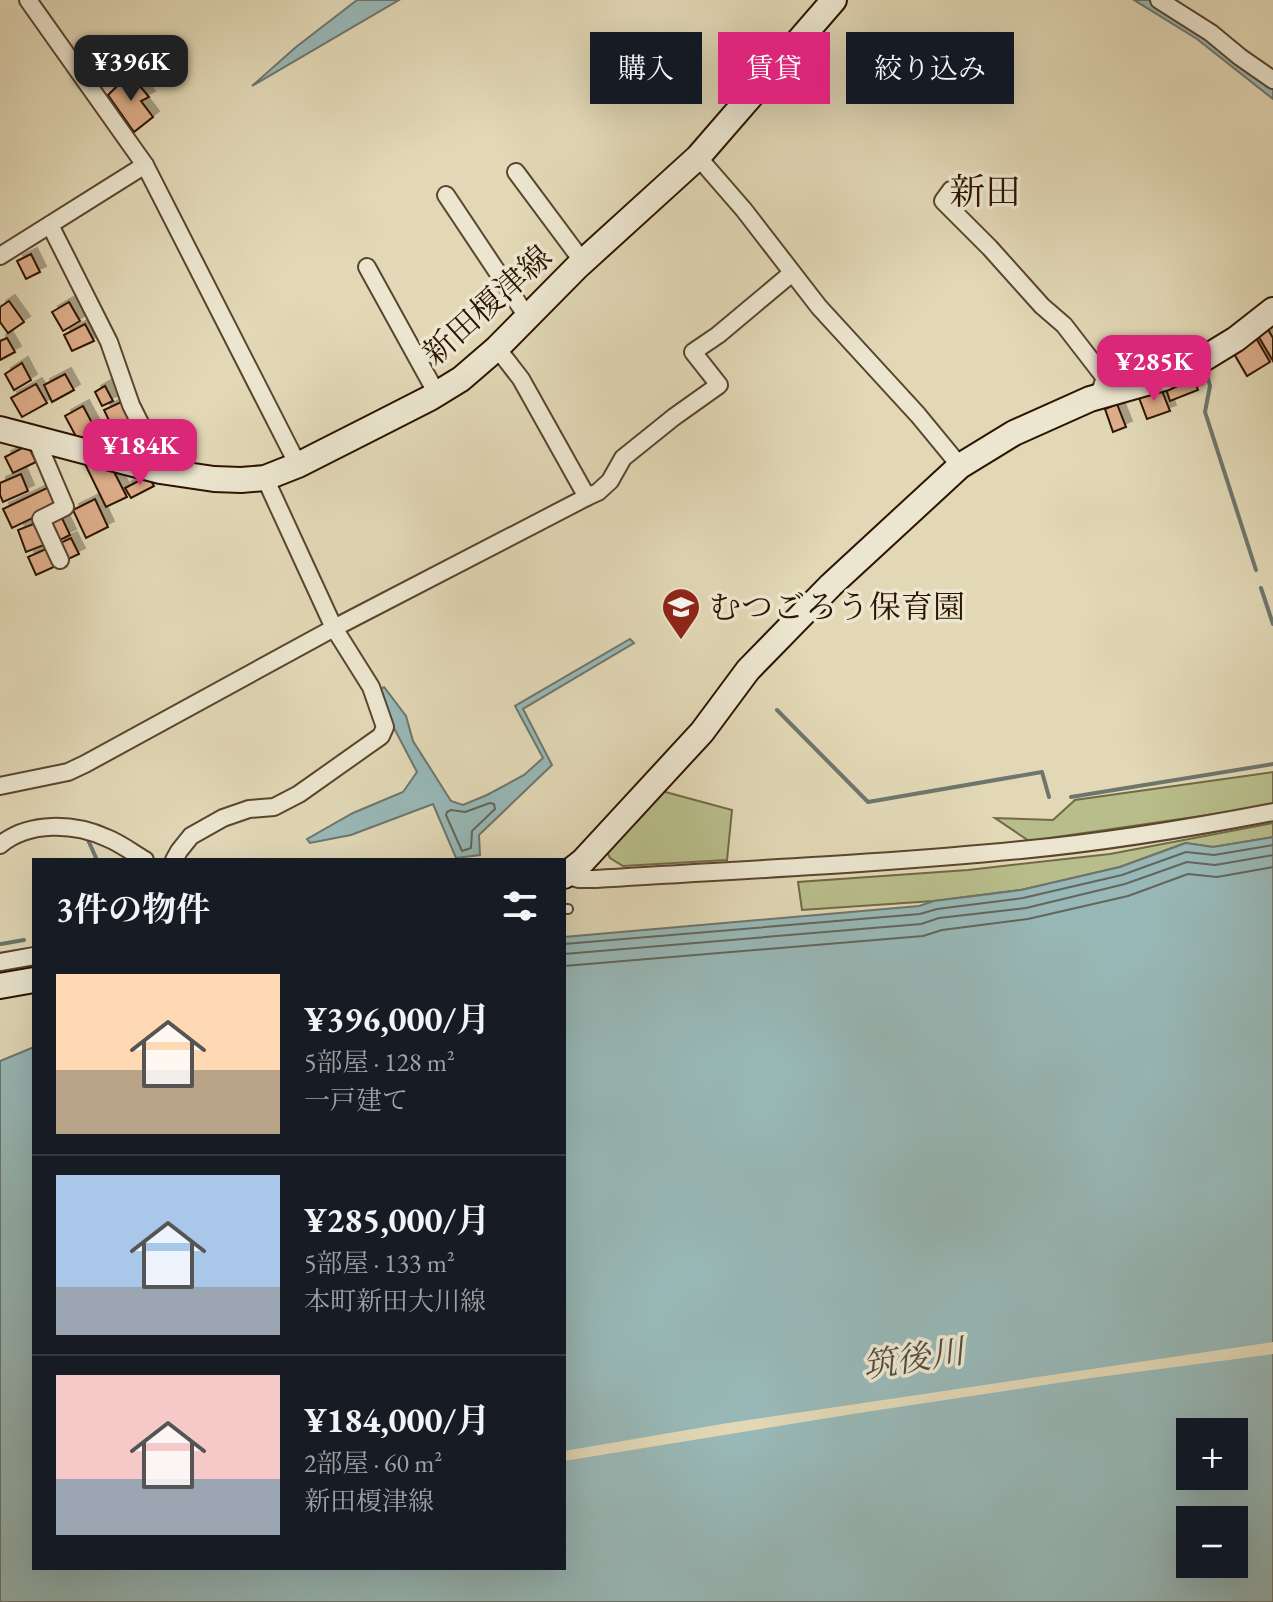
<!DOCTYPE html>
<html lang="ja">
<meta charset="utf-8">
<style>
:root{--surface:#171b24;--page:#242831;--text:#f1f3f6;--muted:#9ea1a6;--line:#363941;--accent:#db2777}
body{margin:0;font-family:"EB Garamond","Noto Serif JP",serif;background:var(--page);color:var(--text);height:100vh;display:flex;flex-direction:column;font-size:30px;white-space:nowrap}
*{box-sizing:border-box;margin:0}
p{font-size:26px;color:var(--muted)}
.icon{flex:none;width:44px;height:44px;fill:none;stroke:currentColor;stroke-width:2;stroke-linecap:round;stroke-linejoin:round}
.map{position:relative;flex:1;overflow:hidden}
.sheet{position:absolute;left:32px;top:858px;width:534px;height:712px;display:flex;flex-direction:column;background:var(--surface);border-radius:0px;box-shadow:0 8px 32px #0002}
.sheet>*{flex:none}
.top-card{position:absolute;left:590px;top:32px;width:562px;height:72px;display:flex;gap:16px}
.controls{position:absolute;left:1176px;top:1418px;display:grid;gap:16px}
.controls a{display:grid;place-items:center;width:72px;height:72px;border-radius:0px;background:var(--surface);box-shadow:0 8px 32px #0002;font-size:40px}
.price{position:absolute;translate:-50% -68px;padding:0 18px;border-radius:16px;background:var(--accent);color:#fff;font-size:26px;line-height:52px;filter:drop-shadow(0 2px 4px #0008)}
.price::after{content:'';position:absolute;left:50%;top:48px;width:24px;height:18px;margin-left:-12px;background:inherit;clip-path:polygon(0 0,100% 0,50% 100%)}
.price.current{background:#222;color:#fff}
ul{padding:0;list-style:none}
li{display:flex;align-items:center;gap:24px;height:200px;padding:0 24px}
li+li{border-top:2px solid var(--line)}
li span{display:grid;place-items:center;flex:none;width:224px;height:160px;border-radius:0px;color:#555}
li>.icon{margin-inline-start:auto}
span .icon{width:96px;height:96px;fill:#fffc;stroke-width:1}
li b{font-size:34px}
h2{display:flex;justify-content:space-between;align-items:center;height:96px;padding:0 24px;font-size:34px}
.pill{padding:0 28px;border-radius:0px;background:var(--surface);box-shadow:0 8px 32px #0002;font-size:28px;line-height:72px}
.pill.current{background:var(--accent);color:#fff}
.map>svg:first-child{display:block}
</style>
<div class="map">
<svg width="1273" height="1602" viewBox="0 0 1273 1602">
<defs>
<filter id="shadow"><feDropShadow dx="6" dy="-6" stdDeviation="0" flood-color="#0004"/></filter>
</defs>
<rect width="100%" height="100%" fill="#e2d8b6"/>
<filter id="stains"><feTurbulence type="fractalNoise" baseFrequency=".0025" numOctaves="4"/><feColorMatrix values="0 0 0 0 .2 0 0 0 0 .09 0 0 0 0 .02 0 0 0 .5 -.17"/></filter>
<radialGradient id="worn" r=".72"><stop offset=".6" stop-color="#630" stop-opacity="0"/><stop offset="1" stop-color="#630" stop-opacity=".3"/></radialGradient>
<!-- green -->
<g fill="#b8be8b" stroke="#726946" stroke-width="2">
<path d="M1273,772V806H1270L1029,841L995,818L1053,820L1075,800Z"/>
<path d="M658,790L732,810L727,860L623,866L610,858L606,850Z"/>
<path d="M1273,823V837L1213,847L1185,843L1120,867L1021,890L934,901L802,910L798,882L968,870L1110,854Z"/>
</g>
<!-- water -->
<g fill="#98b8b7" stroke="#6d766e" stroke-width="2" fill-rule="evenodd">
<path d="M357,0H399L252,86L296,47Z"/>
<path d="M1134,0H1154L1273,87V99L1197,39Z"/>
<path d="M630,639L634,643L523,709L552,765L479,835L480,855L456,858L433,804L351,835L310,843L307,839L353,813L403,792L417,772L385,711L380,689L384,687L406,716L413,741L451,801L463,805L487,795L524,775L543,758L515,706Z"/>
<path d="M1273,837V1602H0V1061L34,1047V1568H564V937L919,906L934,901L1021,890L1120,867L1186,843L1213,847ZM1190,1432H1234V1476H1190ZM1190,1520H1234V1564H1190Z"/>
</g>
<!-- pier -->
<path fill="#e2d8b6" d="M1273,1342V1354L1091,1378L859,1413L564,1461V1451L728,1423Z"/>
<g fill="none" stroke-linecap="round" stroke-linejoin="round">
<!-- shore -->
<g stroke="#62665c" stroke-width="2">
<path d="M490,803L494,804L495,809L472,831L471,848L462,851L446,815L447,812L451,810L465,812Z"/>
<path d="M564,944L920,914L937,909L1023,898L1122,875L1186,852L1214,855L1273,845"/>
<path d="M564,954L921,924L939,918L1026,908L1125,884L1187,862L1215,865L1273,855"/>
<path d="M564,966L923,936L942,930L1028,919L1128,896L1188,874L1217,877L1273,867"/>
</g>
<!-- stream -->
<g stroke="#6d766e" stroke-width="4">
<path d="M1205,368L1210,386L1205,412L1256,570"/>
<path d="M1261,588L1273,624"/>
<path d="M777,710L868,802L1042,772L1049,797"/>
<path d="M1071,797L1273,764"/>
<path d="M88,840L97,860"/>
<path d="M1,944L24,940"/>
</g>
</g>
<!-- building -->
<g fill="#deae8a" stroke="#2d1400" stroke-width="2" filter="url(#shadow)">
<path d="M130,74L149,97L141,101L153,117L134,132L108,95Z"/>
<path d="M31,254L40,272L26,279L17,261Z"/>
<path d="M9,301L24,322L8,333L0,322V307Z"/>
<path d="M69,302L80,321L63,331L52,312Z"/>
<path d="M85,324L94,341L72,351L64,335Z"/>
<path d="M1267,328L1273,338V361L1257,334Z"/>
<path d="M7,338L15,352L0,360V341Z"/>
<path d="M1256,338L1270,362L1247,376L1233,352Z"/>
<path d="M22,363L31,380L14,390L5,374Z"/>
<path d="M1192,372L1198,390L1170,401L1164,383Z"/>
<path d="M65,374L74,390L52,402L44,385Z"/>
<path d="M36,384L47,403L22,417L11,398Z"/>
<path d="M105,386L113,401L102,406L95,392Z"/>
<path d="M1160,386L1170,411L1147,419L1138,395Z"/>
<path d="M121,402L132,425L115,433L104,410Z"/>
<path d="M1117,404L1126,427L1113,432L1105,409Z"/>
<path d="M83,406L99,436L81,446L65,416Z"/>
<path d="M132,428L148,457L127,453L118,435Z"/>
<path d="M28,445L36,462L13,473L5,457Z"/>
<path d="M85,464L112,468L127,497L106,507Z"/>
<path d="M21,474L28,491L3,502L0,495V483Z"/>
<path d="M148,476L154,486L131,498L125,488Z"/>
<path d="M49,487L58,506L12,528L3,509Z"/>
<path d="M95,499L108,527L86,538L73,510Z"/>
<path d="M60,514L70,535L56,542L46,521Z"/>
<path d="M36,523L44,545L26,552L18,530Z"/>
<path d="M71,538L79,554L66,560L58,544Z"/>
<path d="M48,548L56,566L36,575L28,557Z"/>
</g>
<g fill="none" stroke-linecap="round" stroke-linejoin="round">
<!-- lane casing -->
<g stroke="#5a452e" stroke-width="12">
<path id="lane" d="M564,909H568"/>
</g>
<!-- street casing -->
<g stroke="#5a452e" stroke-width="20">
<g id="street">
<path d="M28,0L145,165L298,465"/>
<path d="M1159,0L1211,33L1240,57L1273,80"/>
<path d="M698,157L744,210L819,307L918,415L960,466"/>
<path d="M516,172L583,262"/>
<path d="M951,190L943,201L990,248L1042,306L1064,325L1105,378L1098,397"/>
<path d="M446,195L528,318"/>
<path d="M50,225L109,342L131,405L164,471"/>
<path d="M0,256L145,165"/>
<path d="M367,267L437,394"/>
<path d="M36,439L65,507L41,519L60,560"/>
<path d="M587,497L598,492L610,481L623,458L674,417L719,385L693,352L718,335L792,273"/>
<path d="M0,786L68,772L85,764L334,628L587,497L521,379L497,348"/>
<path d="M0,845C29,821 74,823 107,838C120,843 133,853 145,860"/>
<path d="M174,860L179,851L191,836L223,818L249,809L274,807L299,794L381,736L385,727L371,687L334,628L265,478"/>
<path d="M564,875L579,879H596C737,870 879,864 1021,850C1105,842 1190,828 1273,812"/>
<path d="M0,962L34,956"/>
</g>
</g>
<!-- secondary casing -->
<g stroke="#2d1400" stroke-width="28">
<g id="secondary">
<path d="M0,429L160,471L214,479L241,480L265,478L298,465L377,425L430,398L461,379L497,348L577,267L698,157L834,0"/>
<path d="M564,876L583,861L702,732L748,670L831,585L960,466L1014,433L1090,399L1164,378L1200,361L1236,339L1273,310"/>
<path d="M0,986L34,980"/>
</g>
</g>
<!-- lane -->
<use href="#lane" stroke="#ece6d0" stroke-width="8"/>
<!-- street -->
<use href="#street" stroke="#ece6d0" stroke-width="16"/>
<!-- secondary -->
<use href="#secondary" stroke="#ece6d0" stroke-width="24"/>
</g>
<!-- icons -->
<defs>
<g id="school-pin" transform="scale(2)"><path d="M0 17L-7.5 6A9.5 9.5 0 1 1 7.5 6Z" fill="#8f2418" stroke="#ece6d0"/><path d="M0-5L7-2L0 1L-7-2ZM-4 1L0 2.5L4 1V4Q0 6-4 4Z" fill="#fff"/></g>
</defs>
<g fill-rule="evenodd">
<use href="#school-pin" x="681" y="607"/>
</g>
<g text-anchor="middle" stroke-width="7" stroke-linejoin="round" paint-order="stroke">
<!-- street labels -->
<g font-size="32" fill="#2d1400" stroke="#ece6d0">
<text transform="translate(487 305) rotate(-42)" y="11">新田榎津線</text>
</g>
<!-- poi labels -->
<g font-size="32" fill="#2d1400" stroke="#ece6d0" text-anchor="start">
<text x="709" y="618">むつごろう保育園</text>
</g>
<!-- water labels -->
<g font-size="34" font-style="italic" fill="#524d40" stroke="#ece6d0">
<text transform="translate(913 1358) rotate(-9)" y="12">筑後川</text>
</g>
<!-- quarter labels -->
<g font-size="36" fill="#2d1400" stroke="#ece6d0">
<text x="985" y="204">新田</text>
</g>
</g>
<rect width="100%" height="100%" filter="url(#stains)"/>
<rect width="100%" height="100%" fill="url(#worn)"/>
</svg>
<div class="controls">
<a>+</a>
<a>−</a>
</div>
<b class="price current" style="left:131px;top:103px">¥396K</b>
<b class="price" style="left:1154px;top:403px">¥285K</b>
<b class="price" style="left:140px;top:487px">¥184K</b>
<div class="top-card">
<a class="pill">購入</a>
<a class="pill current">賃貸</a>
<a class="pill">絞り込み</a>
</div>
<section class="sheet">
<h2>3件の物件<svg class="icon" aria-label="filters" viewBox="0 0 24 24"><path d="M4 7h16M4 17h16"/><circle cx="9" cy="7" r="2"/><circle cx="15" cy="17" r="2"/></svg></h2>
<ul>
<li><span style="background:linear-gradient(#ffd9b3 60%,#b9a48a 0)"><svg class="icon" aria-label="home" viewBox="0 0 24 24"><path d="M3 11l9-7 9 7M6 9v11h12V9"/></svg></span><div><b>¥396,000/月</b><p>5部屋 · 128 m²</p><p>一戸建て</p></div></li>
<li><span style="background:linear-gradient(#a9c7e8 70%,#9aa5b1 0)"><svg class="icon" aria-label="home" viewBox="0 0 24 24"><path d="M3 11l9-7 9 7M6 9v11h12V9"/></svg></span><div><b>¥285,000/月</b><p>5部屋 · 133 m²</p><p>本町新田大川線</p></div></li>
<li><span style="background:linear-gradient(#f6c9c9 65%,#9aa5b1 0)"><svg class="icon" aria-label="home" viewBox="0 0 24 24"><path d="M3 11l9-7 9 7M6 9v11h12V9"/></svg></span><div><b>¥184,000/月</b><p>2部屋 · 60 m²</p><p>新田榎津線</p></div></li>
</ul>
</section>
</div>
